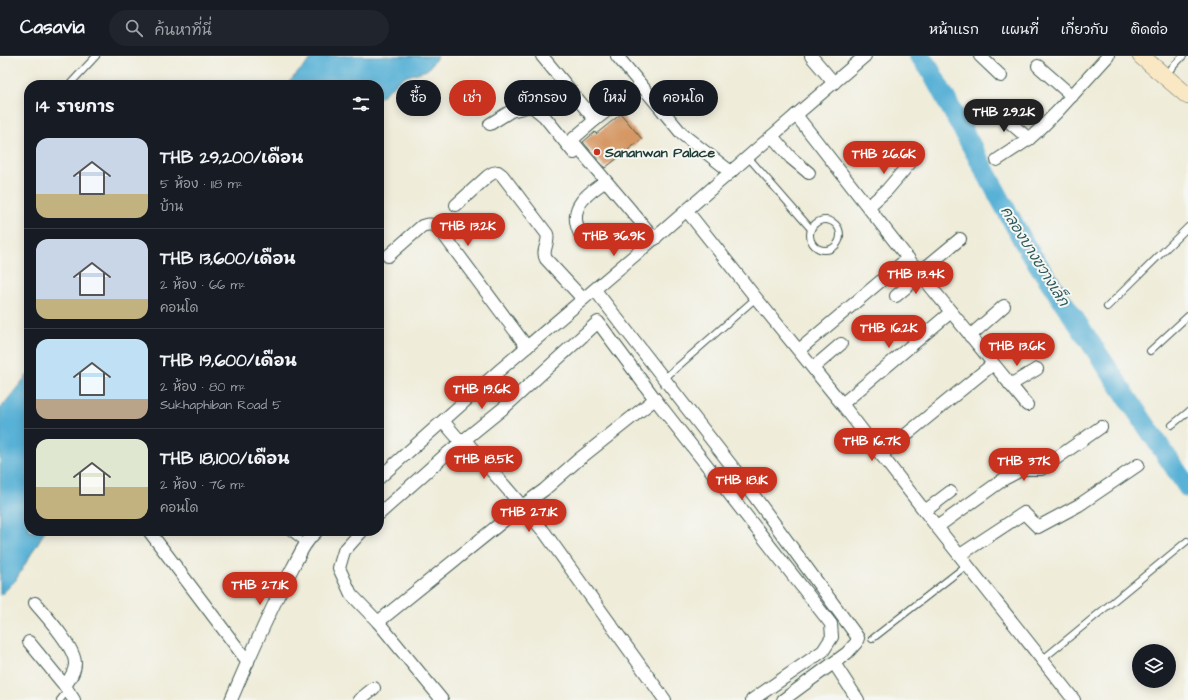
<!DOCTYPE html>
<html lang="th">
<meta charset="utf-8">
<style>
:root{--surface:#171b24;--page:#20242c;--text:#f1f3f6;--muted:#9ea1a6;--line:#363941;--accent:#c8321e}
body{margin:0;font-family:"Architects Daughter","Playpen Sans Thai",sans-serif;background:var(--page);color:var(--text);height:100vh;display:flex;flex-direction:column;font-size:15px;white-space:nowrap}
*{box-sizing:border-box;margin:0}
p{font-size:13px;color:var(--muted)}
.icon{flex:none;width:22px;height:22px;fill:none;stroke:currentColor;stroke-width:2;stroke-linecap:round;stroke-linejoin:round}
.map{position:relative;flex:1;overflow:hidden}
.details{position:absolute;left:24px;top:24px;width:360px;height:456px;display:flex;flex-direction:column;background:var(--surface);border-radius:16px;box-shadow:0 2px 10px #0003}
.details>*{flex:none}
.top-card{position:absolute;left:396px;top:24px;width:380px;height:36px;display:flex;gap:8px}
.buttons{position:absolute;left:1132px;top:588px;display:grid;gap:8px}
.buttons a{display:grid;place-items:center;width:44px;height:44px;border-radius:50%;background:var(--surface);box-shadow:0 2px 10px #0003;font-size:20px}
.price{position:absolute;translate:-50% -34px;padding:0 9px;border-radius:14px;background:var(--accent);color:#fff;font-size:13px;line-height:26px;filter:drop-shadow(0 1px 2px #0008)}
.price::after{content:'';position:absolute;left:50%;top:24px;width:12px;height:9px;margin-left:-6px;background:inherit;clip-path:polygon(0 0,100% 0,50% 100%)}
.price.active{background:#222;color:#fff}
ul{padding:0;list-style:none}
li{display:flex;align-items:center;gap:12px;height:100px;padding:0 12px}
li+li{border-top:1px solid var(--line)}
li span{display:grid;place-items:center;flex:none;width:112px;height:80px;border-radius:12px;color:#555}
li>.icon{margin-inline-start:auto}
span .icon{width:48px;height:48px;fill:#fffc;stroke-width:1}
li b{font-size:17px}
h2{display:flex;justify-content:space-between;align-items:center;height:48px;padding:0 12px;font-size:17px}
.tag{padding:0 14px;border-radius:18px;background:var(--surface);box-shadow:0 2px 10px #0003;font-size:14px;line-height:36px}
.tag.active{background:var(--accent);color:#fff}
header{display:flex;align-items:center;gap:24px;box-sizing:border-box;height:56px;padding:0 20px;background:var(--surface);border-bottom:1px solid var(--line)}
header strong{font-size:19px}
nav{display:flex;gap:22px;margin-inline-start:auto;font-size:14px}
.search{width:280px;height:36px;background:var(--page);display:flex;align-items:center;gap:10px;box-sizing:border-box;padding:0 14px;border-radius:22px;color:var(--muted);font-size:15px}
.map>svg:first-child{display:block}
</style>
<header>
<strong>Casavia</strong>
<div class="search"><svg class="icon" aria-label="search" viewBox="0 0 24 24"><circle cx="10" cy="10" r="6"/><path d="M15 15l6 6"/></svg>ค้นหาที่นี่</div>
<nav><a>หน้าแรก</a><a>แผนที่</a><a>เกี่ยวกับ</a><a>ติดต่อ</a></nav>
</header>
<div class="map">
<svg width="1188" height="644" viewBox="0 0 1188 644">
<rect width="100%" height="100%" fill="#f6f6f2"/>
<filter id="ink" filterUnits="userSpaceOnUse"><feTurbulence type="fractalNoise" baseFrequency=".025" numOctaves="2"/><feDisplacementMap in="SourceGraphic" scale="8" xChannelSelector="R" yChannelSelector="G"/><feConvolveMatrix kernelMatrix="1 2 1 2 8 2 1 2 1" color-interpolation-filters="sRGB"/></filter>
<filter id="wash" filterUnits="userSpaceOnUse"><feTurbulence type="fractalNoise" baseFrequency=".012" numOctaves="4" result="noise"/><feDisplacementMap in="SourceGraphic" scale="16" xChannelSelector="R" yChannelSelector="G"/><feGaussianBlur stdDeviation="0.9" result="paint"/><feColorMatrix in="noise" values="0 0 0 0 0 0 0 0 0 0 0 0 0 0 0 0 0 1.4 0 .05"/><feComposite in="paint" operator="in"/></filter>
<g filter="url(#wash)">
<rect width="100%" height="100%" fill="#efecd9"/>
<!-- water -->
<g fill="#59b1d6" stroke="#3c7785">
<path d="M314,0H438L427,14L404,21L379,42V29H286Z"/>
<path d="M29,317V475H45L15,525L0,540V353Z"/>
</g>
<g fill="none" stroke-linecap="round" stroke-linejoin="round">
<!-- river -->
<path stroke="#59b1d6" stroke-width="20" d="M919,0L929,12L1027,192L1188,432"/>
</g>
<g id="blocks">
<!-- building -->
<path fill="#d59764" d="M621,58L642,83L605,112L583,86L595,76L596,78Z"/>
</g>
</g>
<g filter="url(#ink)">
<use href="#blocks" fill-opacity="0" stroke="#3e574d" stroke-width="1"/>
<g fill="none" stroke-linecap="round" stroke-linejoin="round">
<!-- lane casing -->
<g stroke="#3e574d" stroke-width="8">
<g id="lane">
<path d="M1165,19L1183,0"/>
<path d="M69,29L96,0"/>
<path d="M748,101L811,173"/>
<circle cx="825" cy="179" r="15"/>
<path d="M1107,251L1188,171"/>
<path d="M1150,295L1188,260"/>
<path d="M666,321L756,242"/>
<path d="M1172,369L1188,356"/>
<path d="M289,475L306,488"/>
<path d="M872,583L967,509"/>
<path d="M1043,603L1187,485"/>
<path d="M60,644L68,634"/>
</g>
</g>
<!-- street casing -->
<g stroke="#3e574d" stroke-width="14">
<g id="street">
<path d="M542,0L595,64L574,82L573,84L574,87L655,183"/>
<path d="M617,0L682,78L731,116"/>
<path d="M811,0L834,27"/>
<path d="M980,0L1001,20"/>
<path d="M1038,10L1072,40"/>
<path d="M994,53L1029,83"/>
<path d="M796,59L921,219L1027,349"/>
<path d="M595,64L623,42"/>
<path d="M490,68L511,55L527,51H533L544,60L574,97"/>
<path d="M772,80L791,102L809,117"/>
<path d="M997,104L1029,83L1039,74L1057,56L1108,0"/>
<path d="M456,149L488,120L493,117L498,116L502,119L547,178C550,187 541,194 546,203L583,243"/>
<path d="M868,151L887,134L915,101"/>
<path d="M687,155L756,242L842,348L937,471L1074,644"/>
<path d="M580,178C569,155 581,142 600,129"/>
<path d="M388,200L422,170C435,165 439,173 446,182L527,291"/>
<path d="M919,217L960,183"/>
<path d="M595,234L738,418L856,579L858,582L856,587L847,597L783,644"/>
<path d="M896,240L921,219"/>
<path d="M970,280L1004,250"/>
<path d="M799,294L908,202"/>
<path d="M813,312L841,288"/>
<path d="M1010,329L1037,313"/>
<path d="M655,343L578,404L544,434L522,450L545,477L665,644"/>
<path d="M842,348L951,256"/>
<path d="M443,365L461,386"/>
<path d="M881,399L993,308"/>
<path d="M379,422L501,313L648,188L796,59L865,0"/>
<path d="M925,455L950,436"/>
<path d="M379,458L443,401L506,350L598,266L655,343L831,568L832,581L823,595L752,644"/>
<path d="M937,471L1004,423L1023,413H1041L1101,371"/>
<path d="M149,475L248,606"/>
<path d="M362,475L344,495L339,512L351,538L378,566L442,644"/>
<path d="M960,499L1024,457L1038,471L1079,449L1138,409"/>
<path d="M35,547C45,559 76,592 75,608C75,616 69,624 65,630L74,644"/>
<path d="M378,566L522,450L464,383"/>
<path d="M29,586L65,630"/>
<path d="M834,607L858,644"/>
<path d="M231,644C250,600 269,555 292,513C299,500 305,485 317,475"/>
<path d="M359,644L374,632"/>
</g>
</g>
<!-- secondary casing -->
<g stroke="#3e574d" stroke-width="18">
<path id="secondary" d="M1141,0L1188,40"/>
</g>
<!-- lane -->
<use href="#lane" stroke="#fff" stroke-width="6"/>
<!-- street -->
<use href="#street" stroke="#fff" stroke-width="12"/>
<!-- secondary -->
<use href="#secondary" stroke="#fae7c3" stroke-width="17"/>
</g>
</g>
<!-- markers -->
<circle fill="#c8321e" stroke="#f6f6f2" stroke-width="1.5" cx="597" cy="96" r="4"/>
<g text-anchor="middle" stroke-width="4" stroke-linejoin="round" paint-order="stroke">
<!-- poi labels -->
<g font-size="14" font-weight="bold" fill="#1f3d34" stroke="#f6f6f2" text-anchor="start">
<text x="605" y="101">Sananwan Palace</text>
</g>
<!-- water labels -->
<g font-size="15" font-style="italic" fill="#2e5a5c" stroke="#f6f6f2">
<text transform="translate(1035 200) rotate(58)" y="5">คลองบางขวางเล็ก</text>
</g>
</g>
</svg>
<div class="buttons">
<a><svg class="icon" aria-label="layers" viewBox="0 0 24 24"><path d="M12 4l9 5-9 5-9-5zM3 14l9 5 9-5"/></svg></a>
</div>
<b class="price active" style="left:1004px;top:77px">THB 29.2K</b>
<b class="price" style="left:884px;top:119px">THB 26.6K</b>
<b class="price" style="left:468px;top:191px">THB 13.2K</b>
<b class="price" style="left:614px;top:201px">THB 36.9K</b>
<b class="price" style="left:916px;top:239px">THB 13.4K</b>
<b class="price" style="left:889px;top:293px">THB 16.2K</b>
<b class="price" style="left:1017px;top:311px">THB 13.6K</b>
<b class="price" style="left:482px;top:354px">THB 19.6K</b>
<b class="price" style="left:872px;top:406px">THB 16.7K</b>
<b class="price" style="left:484px;top:424px">THB 18.5K</b>
<b class="price" style="left:1024px;top:426px">THB 37K</b>
<b class="price" style="left:742px;top:445px">THB 18.1K</b>
<b class="price" style="left:529px;top:477px">THB 27.1K</b>
<b class="price" style="left:260px;top:550px">THB 27.1K</b>
<div class="top-card">
<a class="tag">ซื้อ</a>
<a class="tag active">เช่า</a>
<a class="tag">ตัวกรอง</a>
<a class="tag">ใหม่</a>
<a class="tag">คอนโด</a>
</div>
<section class="details">
<h2>14 รายการ<svg class="icon" aria-label="filters" viewBox="0 0 24 24"><path d="M4 7h16M4 17h16"/><circle cx="9" cy="7" r="2"/><circle cx="15" cy="17" r="2"/></svg></h2>
<ul>
<li><span style="background:linear-gradient(#c9d6e8 70%,#c2b280 0)"><svg class="icon" aria-label="home" viewBox="0 0 24 24"><path d="M3 11l9-7 9 7M6 9v11h12V9"/></svg></span><div><b>THB 29,200/เดือน</b><p>5 ห้อง · 118 m²</p><p>บ้าน</p></div></li>
<li><span style="background:linear-gradient(#c9d6e8 75%,#c2b280 0)"><svg class="icon" aria-label="home" viewBox="0 0 24 24"><path d="M3 11l9-7 9 7M6 9v11h12V9"/></svg></span><div><b>THB 13,600/เดือน</b><p>2 ห้อง · 66 m²</p><p>คอนโด</p></div></li>
<li><span style="background:linear-gradient(#bfe0f5 75%,#b9a48a 0)"><svg class="icon" aria-label="home" viewBox="0 0 24 24"><path d="M3 11l9-7 9 7M6 9v11h12V9"/></svg></span><div><b>THB 19,600/เดือน</b><p>2 ห้อง · 80 m²</p><p>Sukhaphiban Road 5</p></div></li>
<li><span style="background:linear-gradient(#dfe7d0 60%,#c2b280 0)"><svg class="icon" aria-label="home" viewBox="0 0 24 24"><path d="M3 11l9-7 9 7M6 9v11h12V9"/></svg></span><div><b>THB 18,100/เดือน</b><p>2 ห้อง · 76 m²</p><p>คอนโด</p></div></li>
</ul>
</section>
</div>
